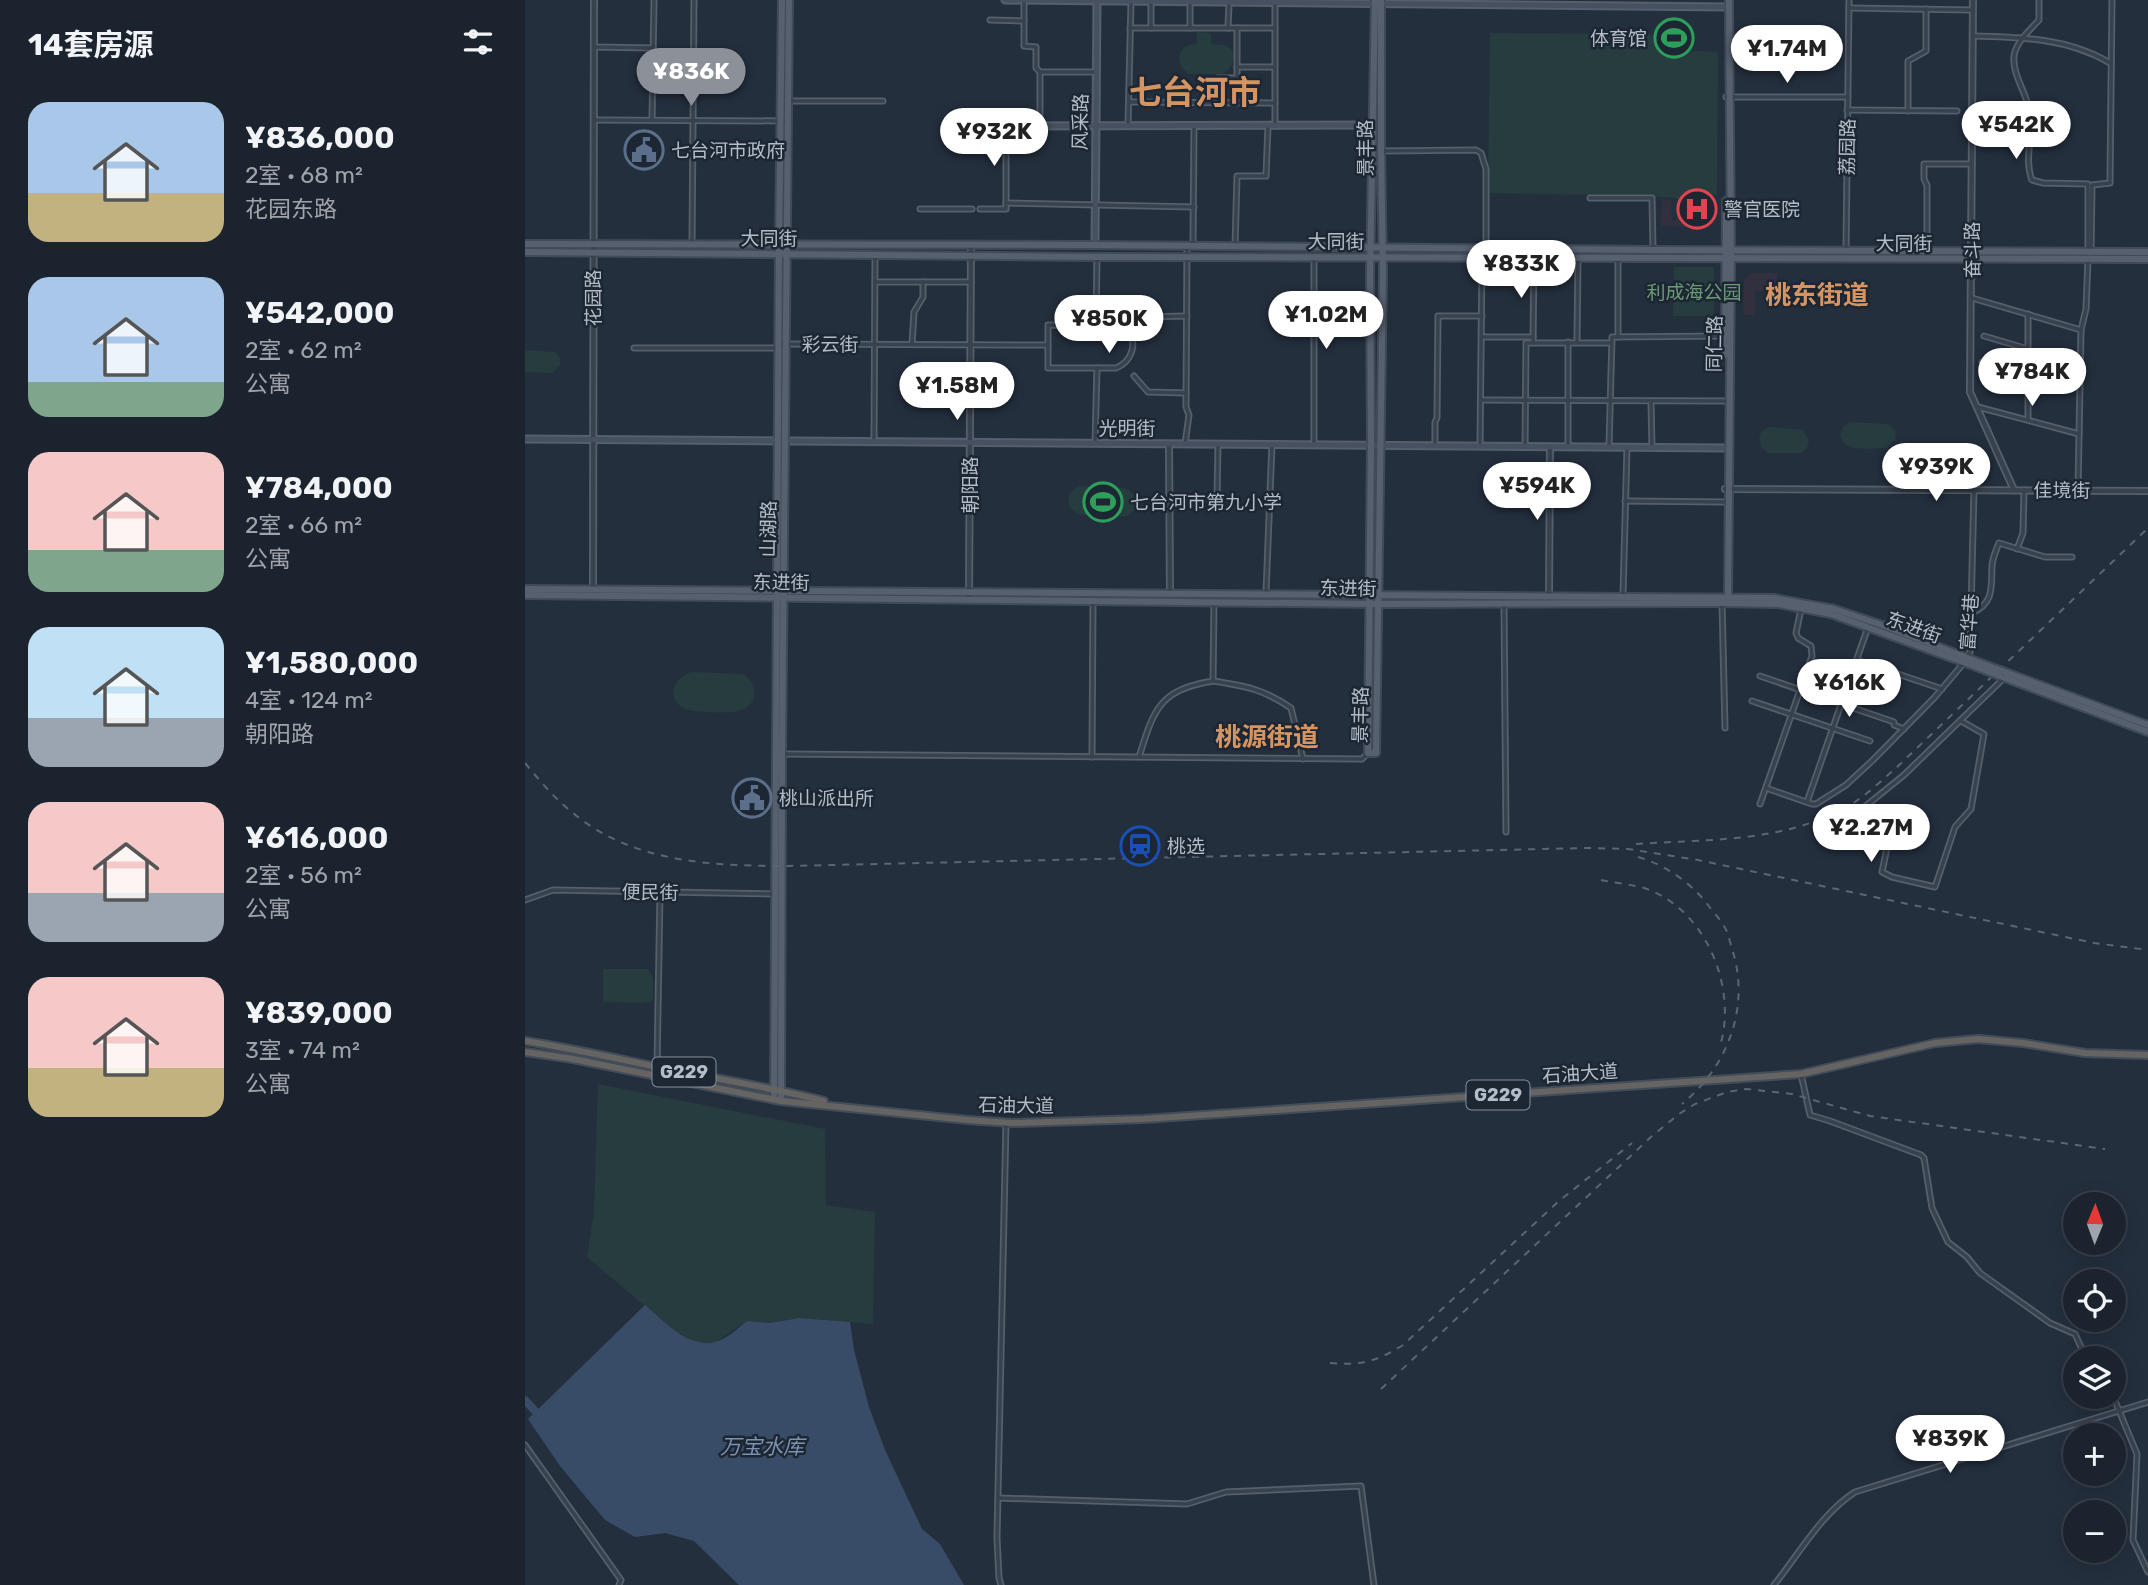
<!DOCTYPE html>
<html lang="zh">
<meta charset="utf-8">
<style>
:root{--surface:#1b232e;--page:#282f3a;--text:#f1f3f6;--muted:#a0a4aa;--line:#39404a;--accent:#8c9099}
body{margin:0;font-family:Rubik,"Noto Sans SC",sans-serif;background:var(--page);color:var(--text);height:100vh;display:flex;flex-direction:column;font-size:26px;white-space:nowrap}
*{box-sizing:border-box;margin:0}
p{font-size:23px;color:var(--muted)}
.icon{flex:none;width:38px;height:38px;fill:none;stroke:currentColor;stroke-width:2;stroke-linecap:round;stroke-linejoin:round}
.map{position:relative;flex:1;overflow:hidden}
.side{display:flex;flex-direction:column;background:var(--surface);width:525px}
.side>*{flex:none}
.needle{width:46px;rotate:1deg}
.fabs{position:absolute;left:1538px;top:1192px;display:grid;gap:14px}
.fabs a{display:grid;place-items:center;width:63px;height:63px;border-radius:50%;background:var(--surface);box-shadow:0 4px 18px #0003,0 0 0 2px var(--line);font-size:35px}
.price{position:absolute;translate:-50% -60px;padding:0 16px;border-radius:24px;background:#fff;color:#222;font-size:23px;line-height:46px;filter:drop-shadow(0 2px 4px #0008)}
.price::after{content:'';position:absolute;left:50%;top:42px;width:21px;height:16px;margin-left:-10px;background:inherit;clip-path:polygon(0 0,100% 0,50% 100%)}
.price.current{background:var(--accent);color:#fff}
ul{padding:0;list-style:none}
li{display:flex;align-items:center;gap:21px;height:175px;padding:0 28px}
li span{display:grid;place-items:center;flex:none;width:196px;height:140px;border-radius:21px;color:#555}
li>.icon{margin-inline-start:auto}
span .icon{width:84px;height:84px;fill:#fffc;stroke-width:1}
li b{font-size:30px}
h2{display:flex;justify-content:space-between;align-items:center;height:84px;padding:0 28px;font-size:30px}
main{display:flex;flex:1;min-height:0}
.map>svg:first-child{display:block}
</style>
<main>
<section class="side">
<h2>14套房源<svg class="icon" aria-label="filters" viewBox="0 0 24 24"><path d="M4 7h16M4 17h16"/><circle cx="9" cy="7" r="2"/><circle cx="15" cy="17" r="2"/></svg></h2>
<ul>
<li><span style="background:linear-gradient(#a9c7e8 65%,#c2b280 0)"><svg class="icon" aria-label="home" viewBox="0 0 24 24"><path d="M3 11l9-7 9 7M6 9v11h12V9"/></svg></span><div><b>¥836,000</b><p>2室 · 68 m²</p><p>花园东路</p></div></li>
<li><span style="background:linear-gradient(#a9c7e8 75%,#7fa58c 0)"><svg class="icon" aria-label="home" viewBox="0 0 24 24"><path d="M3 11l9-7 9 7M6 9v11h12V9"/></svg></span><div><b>¥542,000</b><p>2室 · 62 m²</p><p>公寓</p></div></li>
<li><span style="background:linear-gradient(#f6c9c9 70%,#7fa58c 0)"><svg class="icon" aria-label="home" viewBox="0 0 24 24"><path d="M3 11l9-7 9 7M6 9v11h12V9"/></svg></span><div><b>¥784,000</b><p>2室 · 66 m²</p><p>公寓</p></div></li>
<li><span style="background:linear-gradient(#bfe0f5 65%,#9aa5b1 0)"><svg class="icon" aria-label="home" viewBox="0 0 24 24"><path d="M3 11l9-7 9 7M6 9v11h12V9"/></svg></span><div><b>¥1,580,000</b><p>4室 · 124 m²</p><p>朝阳路</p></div></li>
<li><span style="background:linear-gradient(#f6c9c9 65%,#9aa5b1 0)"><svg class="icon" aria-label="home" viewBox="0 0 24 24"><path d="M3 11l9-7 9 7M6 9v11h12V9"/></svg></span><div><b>¥616,000</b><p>2室 · 56 m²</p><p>公寓</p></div></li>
<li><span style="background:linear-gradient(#f6c9c9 65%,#c2b280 0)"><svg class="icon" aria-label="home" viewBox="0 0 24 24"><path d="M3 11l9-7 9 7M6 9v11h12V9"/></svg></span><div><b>¥839,000</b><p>3室 · 74 m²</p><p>公寓</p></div></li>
</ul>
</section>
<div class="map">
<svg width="1623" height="1585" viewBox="0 0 1623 1585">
<rect width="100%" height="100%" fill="#242f3e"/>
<!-- medical -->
<g fill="#32303f">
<path d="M1137,199L1146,200L1147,221H1151L1152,217L1160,218V221H1164L1165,201H1179V227L1136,226Z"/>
<path d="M1225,273H1252V291H1230V315H1218L1219,281Z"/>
</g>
<!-- park -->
<g fill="#263c3f">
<path d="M672,32L686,33V44C688,44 697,45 699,45C715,50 709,67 698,74H664C648,63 652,44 672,44Z"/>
<path d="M965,33L1125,34L1132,49L1193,52L1192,195L1160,199L1121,196L963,193Z"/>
<path d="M1149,267H1189V316H1148Z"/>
<path d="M0,350L30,352L35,358V365L27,373L0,372Z"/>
<path d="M1325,422L1363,424L1370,430L1371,438L1362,448C1346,448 1320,454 1315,435L1318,427Z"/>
<path d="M1243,427L1278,430L1284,440L1282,448L1276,453H1243L1237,448L1234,440L1236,432Z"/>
<path d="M555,486L600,488L611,495L612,508L602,516C587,516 538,522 544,498C545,491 549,489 555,486Z"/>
<path d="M167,672L218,674C226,680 231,687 229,697C227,703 223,707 218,710C209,714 166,713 158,708C140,697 150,676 167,672Z"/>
<path d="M78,969H123L128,978V1001L116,1003L78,1002Z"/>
<path d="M73,1084L300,1129L301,1205L350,1212L348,1324L274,1318L245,1323L222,1321L191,1342H171L147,1329L62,1257L69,1211Z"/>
</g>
<!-- water -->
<path fill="#394c67" d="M120,1305C139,1321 162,1348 190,1342C201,1340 213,1328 222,1321L245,1323L274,1318L325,1322L329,1350L344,1407L360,1450L397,1529L415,1544L439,1585H214L169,1541L140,1533L110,1537L80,1520L35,1466L3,1419Z"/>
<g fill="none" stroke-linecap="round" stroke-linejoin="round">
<!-- river -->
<path stroke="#394c67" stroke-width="8" d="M0,1400L10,1411"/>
<!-- minor casing -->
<g stroke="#565f6c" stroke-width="7">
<g id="minor">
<path d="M499,0V46L511,47V68L515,72"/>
<path d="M1514,0V20C1505,30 1491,42 1489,56C1487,74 1501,92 1504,109C1510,133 1498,157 1507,180L1518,183L1563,184V252"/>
<path d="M665,2V28"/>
<path d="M750,3V126"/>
<path d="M1324,8L1447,10"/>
<path d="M465,20L499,21"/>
<path d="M605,28H750"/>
<path d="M626,28V2"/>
<path d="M703,28L704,3"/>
<path d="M1448,36C1496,37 1543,38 1585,63"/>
<path d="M69,47L128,48"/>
<path d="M712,67H749"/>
<path d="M128,83H168"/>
<path d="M1201,97H1323"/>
<path d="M263,101H358"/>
<path d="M604,102L750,103"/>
<path d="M693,103V78H712V28"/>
<path d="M1322,110L1432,111"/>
<path d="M1383,111V61L1401,51V9"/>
<path d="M69,120L263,121"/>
<path d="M127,120L129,0"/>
<path d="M603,125L606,2"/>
<path d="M515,126V72H571"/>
<path d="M858,151L951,150L956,153L961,169V249"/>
<path d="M1065,198H1127L1128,250"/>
<path d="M481,203L669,207"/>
<path d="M395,209H447"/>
<path d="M455,209H481V127"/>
<path d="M167,245L169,0"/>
<path d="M668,245L669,126"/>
<path d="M710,247L712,176H741L743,126"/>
<path d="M1321,250L1324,0"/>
<path d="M1402,251V185L1399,179V164H1447"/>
<path d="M1566,251L1567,185L1585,183V180L1587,0"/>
<path d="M789,258V445"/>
<path d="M350,282H446"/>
<path d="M1447,298L1556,330"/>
<path d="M1503,314V420"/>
<path d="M617,317L662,316"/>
<path d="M571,326L523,325V368H591C606,362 615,342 600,330C592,324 581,326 571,326L572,257"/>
<path d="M1459,336L1503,349"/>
<path d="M957,337H1008"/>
<path d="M1093,337V258"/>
<path d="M1008,342L1009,259"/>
<path d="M1052,342L1053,259"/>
<path d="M254,344L523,345"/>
<path d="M387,344L389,312L398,297V282"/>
<path d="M109,348H252"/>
<path d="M1457,362L1503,375"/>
<path d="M609,376L623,392L661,393"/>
<path d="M956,400L1200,401"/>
<path d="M1126,401L1127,448"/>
<path d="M1453,407L1554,434"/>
<path d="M349,441L350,256"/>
<path d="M570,443L572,368"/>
<path d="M660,444L664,415L661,407L662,247"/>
<path d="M910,445V422L912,418L913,316H957"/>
<path d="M955,446L957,259"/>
<path d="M1000,447L1001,343H1085"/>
<path d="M1043,447V342"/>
<path d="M1084,447L1087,337L1200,336"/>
<path d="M1553,490L1556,330L1561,309L1563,259"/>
<path d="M645,497L692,499L693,444"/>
<path d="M1100,501L1200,502"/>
<path d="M1492,549L1498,533L1499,490"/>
<path d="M741,593L747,444"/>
<path d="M1098,595L1102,447"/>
<path d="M979,603L981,832"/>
<path d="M1197,603L1200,728"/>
<path d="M1446,613C1470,604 1466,586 1467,565C1468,558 1471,550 1474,543L1520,557H1547"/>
<path d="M1332,660L1417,689"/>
<path d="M1235,676L1369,722V725L1379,729"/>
<path d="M688,681C721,686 738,689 766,708L778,759"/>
<path d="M1227,701L1345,741"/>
<path d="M1436,721L1459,734L1446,809L1430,827L1410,887L1367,877L1357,872L1363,843L1338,834L1321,822L1379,775L1479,678"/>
<path d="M257,754L837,759L843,753"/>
<path d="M567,757L568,602"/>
<path d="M614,757C629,709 634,690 688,681L689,604"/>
<path d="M1241,788L1287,804H1291L1321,785L1348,760L1409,698L1443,658L1445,652L1449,490"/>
<path d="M1282,802L1343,627"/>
<path d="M1235,804L1287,656L1286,646L1273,638L1271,633L1276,609"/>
<path d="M0,900L28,890L252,894"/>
<path d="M132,1067L135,892"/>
<path d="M1276,1074L1285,1115L1305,1121L1396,1155L1399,1158L1407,1208L1423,1242L1442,1257L1455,1273L1525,1323L1550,1334L1561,1358"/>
<path d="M1588,1396L1612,1454L1608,1540L1623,1572"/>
<path d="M0,1445L96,1580L94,1585"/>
<path d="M473,1498L662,1504L701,1492L836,1486L849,1585"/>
<path d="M476,1585L474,1578L472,1538L481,1122"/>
<path d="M1249,1585C1274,1554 1296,1514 1330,1492L1623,1402"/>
</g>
</g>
<!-- tertiary casing -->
<g stroke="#565f6c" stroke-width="8">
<g id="tertiary">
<path d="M1448,0L1445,392L1489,490"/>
<path d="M644,444L645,593"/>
<path d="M1200,489L1623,491"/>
<path d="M68,591L69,0"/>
<path d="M1024,596L1025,447"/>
<path d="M444,599L446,245"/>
</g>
</g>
<!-- secondary casing -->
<g stroke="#565f6c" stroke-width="9">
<g id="secondary">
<path d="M480,0L1204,7"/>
<path d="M459,126L848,125"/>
<path d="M570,245L572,0"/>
<path d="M0,439L1203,448"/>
</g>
</g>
<!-- primary casing -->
<g stroke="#414a57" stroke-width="10">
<g id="primary">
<path d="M850,0L845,274L846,445L843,753H851L858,273L856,151V0"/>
<path d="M0,244L570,245L1128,250L1623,252"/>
<path d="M0,252L572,257L1623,259"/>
<path d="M1200,355L1201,201"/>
<path d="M0,589L1249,598L1309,609L1357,625L1453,662"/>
<path d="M0,595L852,604L1197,603L1253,604L1306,614L1449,666"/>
<path d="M1203,601L1206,257L1204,0"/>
<path d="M1480,672L1623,725"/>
<path d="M1475,676L1623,732"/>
<path d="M249,1099L254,245L257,0"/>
<path d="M256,1101L257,754L264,0"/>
</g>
</g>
<!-- trunk casing -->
<g stroke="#434c59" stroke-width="10">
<g id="trunk">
<path d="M0,1041C50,1049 98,1060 147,1070C198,1080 249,1088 299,1101"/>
<path d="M0,1052L48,1059L256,1101L443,1120L487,1123L619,1119L1276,1074L1410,1043L1453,1039L1498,1043L1560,1053L1623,1055"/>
</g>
</g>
<!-- minor -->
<use href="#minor" stroke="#38414e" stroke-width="3.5"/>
<!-- tertiary -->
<use href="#tertiary" stroke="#38414e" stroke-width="4.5"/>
<!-- secondary -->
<use href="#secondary" stroke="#465061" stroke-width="5"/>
<!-- primary -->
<use href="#primary" stroke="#56606e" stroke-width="6"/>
<!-- trunk -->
<use href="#trunk" stroke="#656462" stroke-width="6"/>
<!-- rail -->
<g stroke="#5a6575" stroke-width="2" stroke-dasharray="7 7" stroke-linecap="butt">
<path d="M0,763C15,781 30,799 48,813C108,863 188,866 262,866L1062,848L1103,849L1173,860L1569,943L1623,950"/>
<path d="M1111,844C1184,839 1260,843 1325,805C1342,795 1357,780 1371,768L1623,528"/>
<path d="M1113,857C1141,865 1166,883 1183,905C1188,912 1195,919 1199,926C1204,934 1205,944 1208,952C1225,1009 1202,1067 1157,1104"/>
<path d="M1076,880C1090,883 1105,884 1119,888C1180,908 1213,987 1195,1046"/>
<path d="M805,1363C835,1366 853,1361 878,1345L1034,1201L1107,1143"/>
<path d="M856,1389L1127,1136L1154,1114L1170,1104L1202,1092L1221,1089L1267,1094L1345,1116L1580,1149"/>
</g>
<!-- primary-bridge casing -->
<g stroke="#414a57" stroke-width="10" stroke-linecap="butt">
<g id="primary-bridge">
<path d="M1453,662L1480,672"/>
<path d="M1449,666L1475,676"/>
</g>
</g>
<!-- primary-bridge -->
<use href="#primary-bridge" stroke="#56606e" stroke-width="6"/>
</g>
<!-- icons -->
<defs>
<g id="stadium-ring" transform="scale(2.0125)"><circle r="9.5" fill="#1d2633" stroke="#2e9e5b" stroke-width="1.5"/><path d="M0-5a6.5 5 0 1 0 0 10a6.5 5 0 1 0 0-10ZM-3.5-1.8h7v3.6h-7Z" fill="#2e9e5b"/></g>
<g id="civic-ring" transform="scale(2.0125)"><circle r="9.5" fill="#1d2633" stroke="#5c6f8a" stroke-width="1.5"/><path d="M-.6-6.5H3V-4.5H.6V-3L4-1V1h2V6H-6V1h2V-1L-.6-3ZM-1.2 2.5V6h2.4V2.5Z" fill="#5c6f8a"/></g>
<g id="hospital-ring" transform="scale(2.0125)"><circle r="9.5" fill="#1d2633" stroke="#e0444e" stroke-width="1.5"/><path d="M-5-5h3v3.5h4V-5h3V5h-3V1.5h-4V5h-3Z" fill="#e0444e"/></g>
<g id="station-ring" transform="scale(2.0125)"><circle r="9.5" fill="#1d2633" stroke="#1a4fb4" stroke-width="1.5"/><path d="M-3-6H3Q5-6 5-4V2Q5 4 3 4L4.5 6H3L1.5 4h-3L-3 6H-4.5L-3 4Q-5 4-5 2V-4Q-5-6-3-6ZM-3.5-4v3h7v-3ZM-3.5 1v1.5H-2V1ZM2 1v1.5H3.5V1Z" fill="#1a4fb4"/></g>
</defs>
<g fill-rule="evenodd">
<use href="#stadium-ring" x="1149" y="38"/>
<use href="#civic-ring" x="119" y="150"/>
<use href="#hospital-ring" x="1172" y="209"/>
<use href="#stadium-ring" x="578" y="502"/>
<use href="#civic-ring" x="227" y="798"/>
<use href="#station-ring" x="615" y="846"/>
</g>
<g text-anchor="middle" stroke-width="5" stroke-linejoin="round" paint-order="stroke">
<!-- shield labels -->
<g fill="#1d2633" stroke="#878f9c" stroke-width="2">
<rect x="127.5" y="1057.5" width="63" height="29" rx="5"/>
<rect x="941.5" y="1080.5" width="63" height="29" rx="5"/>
</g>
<g font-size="18" font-weight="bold" fill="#b4bcc9">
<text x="159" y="1078">G229</text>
<text x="973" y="1101">G229</text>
</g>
<!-- poi labels -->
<g font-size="19" fill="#b4bcc9" stroke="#1d2633" text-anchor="start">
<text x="1122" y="45" text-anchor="end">体育馆</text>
<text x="146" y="157">七台河市政府</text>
<text x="1199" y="216">警官医院</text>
<text x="605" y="509">七台河市第九小学</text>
<text x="254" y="805">桃山派出所</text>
<text x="642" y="853">桃选</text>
</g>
<!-- street labels -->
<g font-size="19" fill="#b4bcc9" stroke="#1d2633">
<text transform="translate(555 122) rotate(-89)" y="7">风采路</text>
<text transform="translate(1322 147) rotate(-89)" y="7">荔园路</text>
<text transform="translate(840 148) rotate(-90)" y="7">景丰路</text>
<text x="244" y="245">大同街</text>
<text x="811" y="248">大同街</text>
<text x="1379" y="250">大同街</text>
<text transform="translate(1447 250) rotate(-90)" y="7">奋斗路</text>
<text transform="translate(68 298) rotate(-90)" y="7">花园路</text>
<text x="305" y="351">彩云街</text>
<text transform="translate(1189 344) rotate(-89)" y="7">同仁路</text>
<text x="602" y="435">光明街</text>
<text transform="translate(445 485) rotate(-90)" y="7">朝阳路</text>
<text x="1537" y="497">佳境街</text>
<text transform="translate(243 529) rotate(-89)" y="7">山湖路</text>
<text transform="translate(256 582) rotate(1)" y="7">东进街</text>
<text transform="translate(823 588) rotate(1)" y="7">东进街</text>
<text transform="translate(1444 622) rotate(-86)" y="7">富华巷</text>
<text transform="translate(1389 627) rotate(20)" y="7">东进街</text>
<text transform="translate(835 715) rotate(-89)" y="7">景丰路</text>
<text transform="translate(125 892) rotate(1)" y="7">便民街</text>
<text transform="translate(1055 1073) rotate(-4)" y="7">石油大道</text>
<text transform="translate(491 1105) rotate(1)" y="7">石油大道</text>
</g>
<!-- park labels -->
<g font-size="19" fill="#6b9a76" stroke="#1d2633">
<text x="1169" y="299">利成海公园</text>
</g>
<!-- water labels -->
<g font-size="21" font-style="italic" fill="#7c92b1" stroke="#1d2633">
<text x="237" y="1454">万宝水库</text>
</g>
<!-- district labels -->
<g font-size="26" font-weight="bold" fill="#d59563" stroke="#1d2633">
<text x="1292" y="304">桃东街道</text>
<text x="742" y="746">桃源街道</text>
</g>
<!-- town labels -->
<g font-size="33" font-weight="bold" fill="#d59563" stroke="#1d2633">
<text x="670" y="104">七台河市</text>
</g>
</g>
</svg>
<div class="fabs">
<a><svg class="needle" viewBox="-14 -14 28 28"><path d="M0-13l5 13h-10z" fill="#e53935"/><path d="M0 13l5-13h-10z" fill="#a0a4aa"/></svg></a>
<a><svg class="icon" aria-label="locate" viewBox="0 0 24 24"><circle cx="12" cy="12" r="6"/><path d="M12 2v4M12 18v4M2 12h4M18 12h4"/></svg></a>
<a><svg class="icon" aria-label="layers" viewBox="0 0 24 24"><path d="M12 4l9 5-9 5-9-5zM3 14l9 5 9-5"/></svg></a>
<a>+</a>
<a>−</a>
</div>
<b class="price" style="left:1262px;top:85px">¥1.74M</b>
<b class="price current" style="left:166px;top:108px">¥836K</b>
<b class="price" style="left:1491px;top:161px">¥542K</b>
<b class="price" style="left:469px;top:168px">¥932K</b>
<b class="price" style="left:996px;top:300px">¥833K</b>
<b class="price" style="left:801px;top:351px">¥1.02M</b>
<b class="price" style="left:584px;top:355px">¥850K</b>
<b class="price" style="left:1507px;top:408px">¥784K</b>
<b class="price" style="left:432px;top:422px">¥1.58M</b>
<b class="price" style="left:1411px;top:503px">¥939K</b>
<b class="price" style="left:1012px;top:522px">¥594K</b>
<b class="price" style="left:1324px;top:719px">¥616K</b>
<b class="price" style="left:1346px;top:864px">¥2.27M</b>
<b class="price" style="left:1425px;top:1475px">¥839K</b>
</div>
</main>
